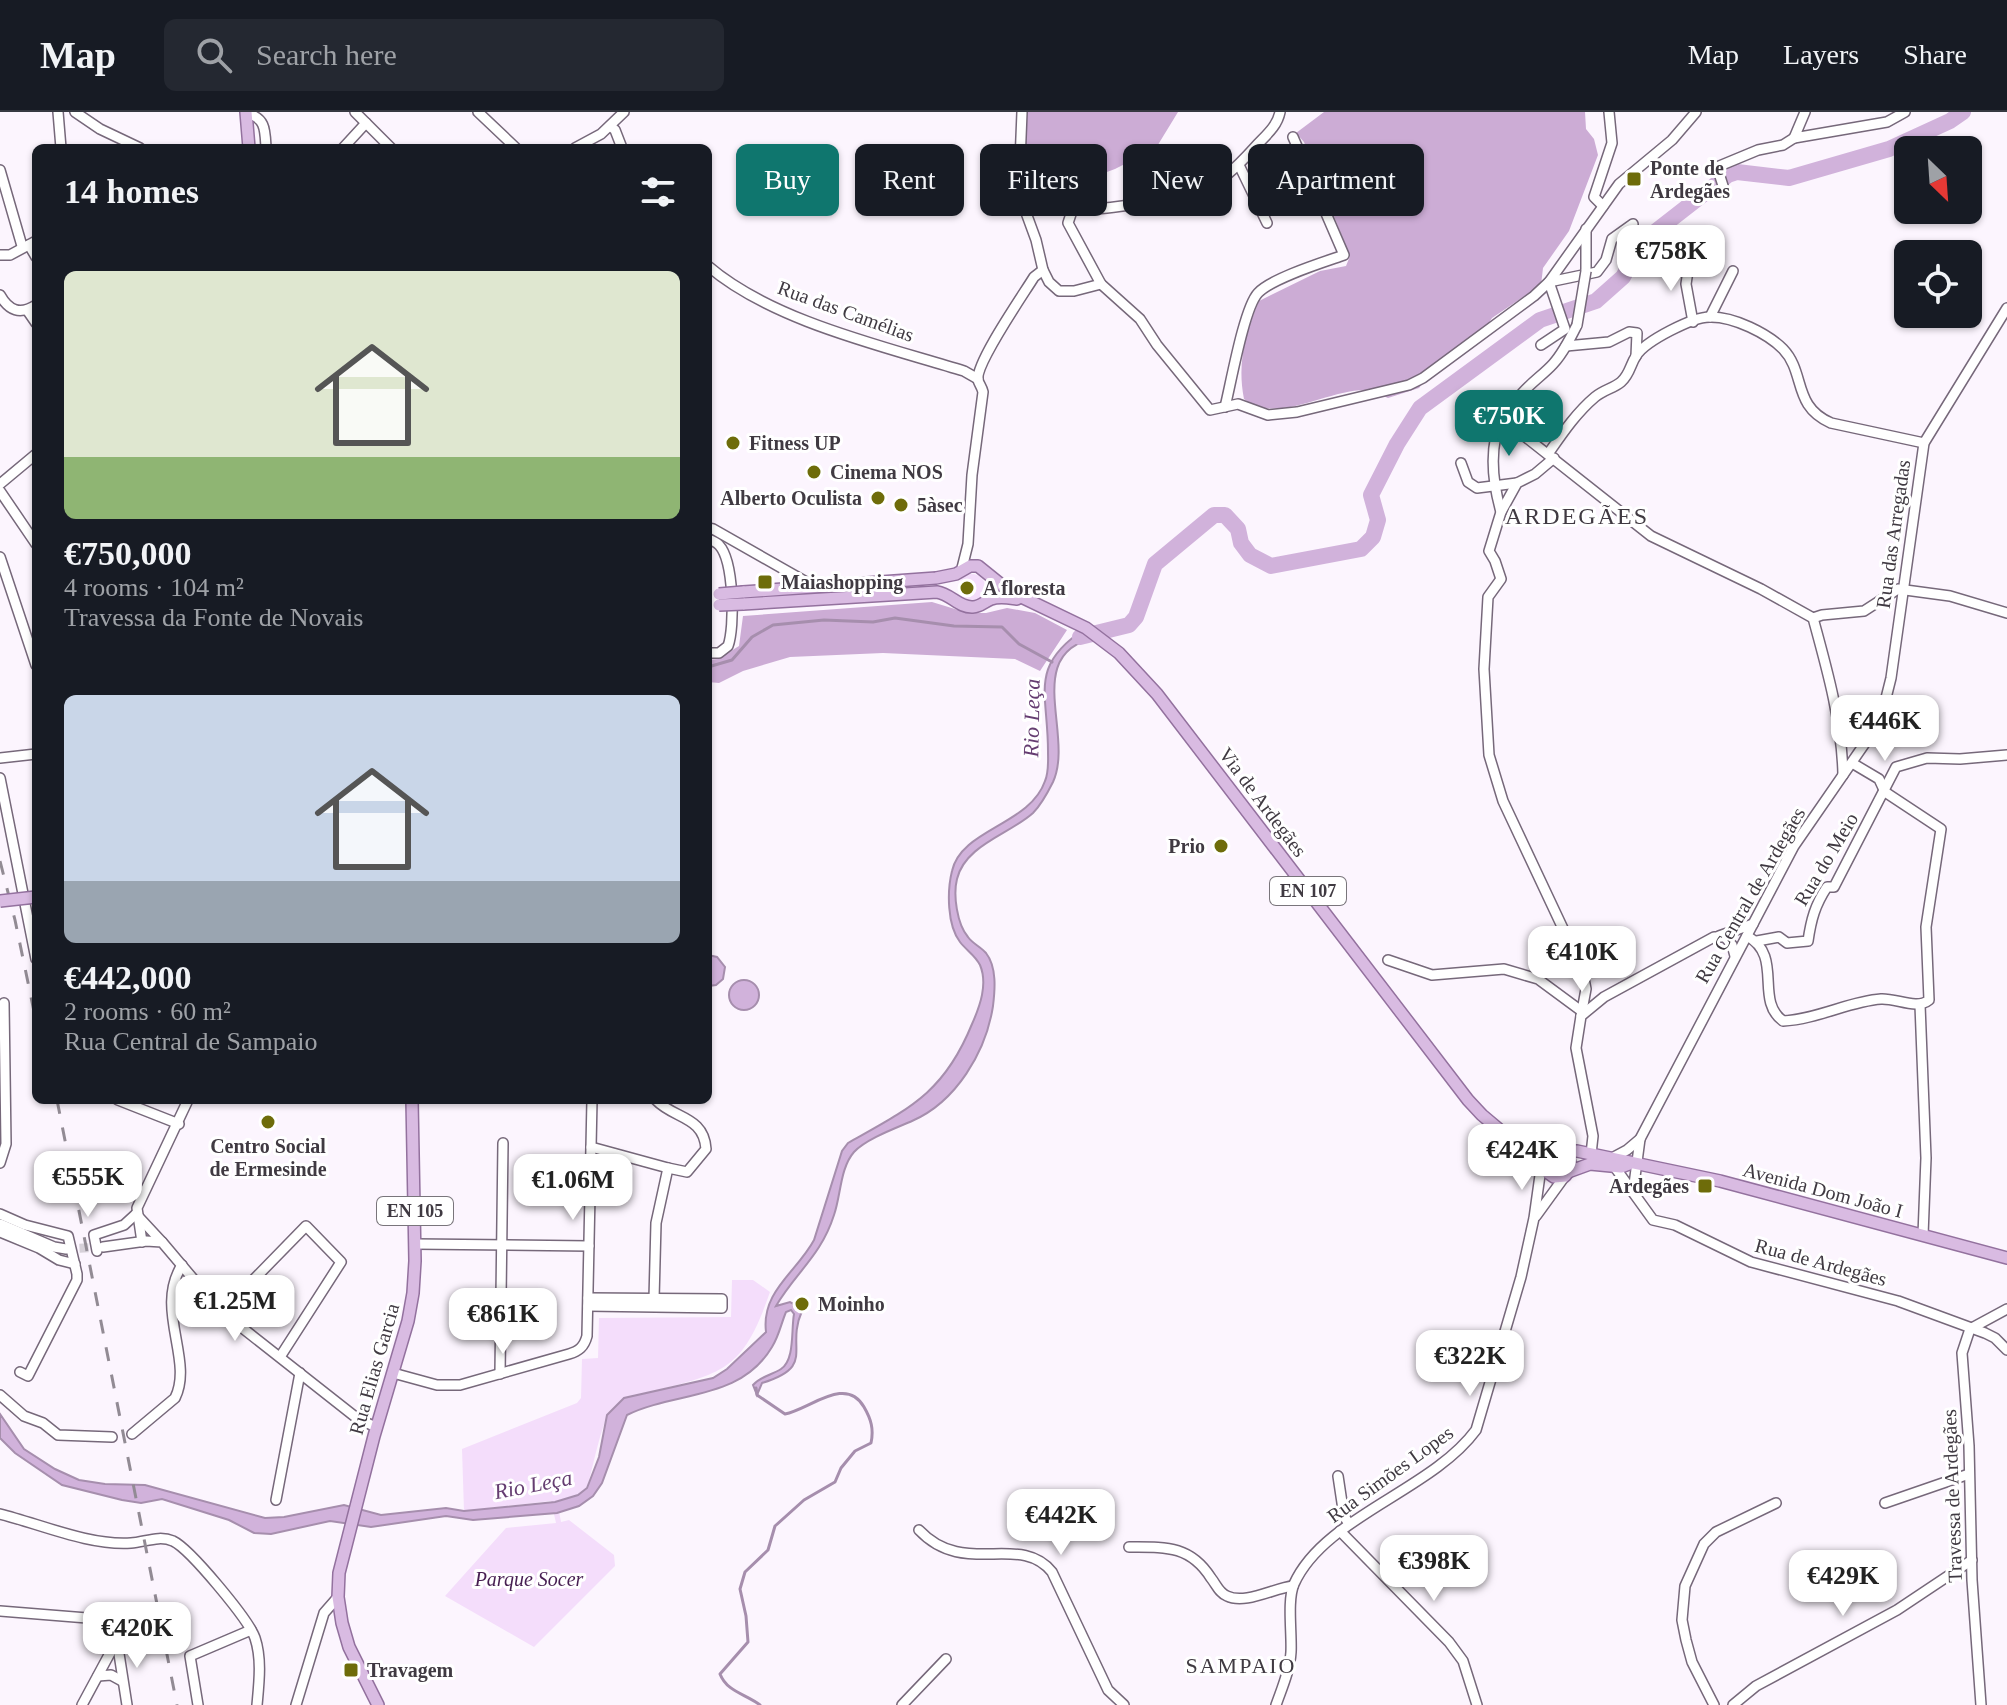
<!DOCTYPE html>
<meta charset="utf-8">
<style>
:root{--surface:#171b24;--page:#242831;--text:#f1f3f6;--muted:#9ea1a6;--line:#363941;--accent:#0f766e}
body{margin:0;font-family:Georgia,serif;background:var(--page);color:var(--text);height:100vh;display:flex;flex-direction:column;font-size:30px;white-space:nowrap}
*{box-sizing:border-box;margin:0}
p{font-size:26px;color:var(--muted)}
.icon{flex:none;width:44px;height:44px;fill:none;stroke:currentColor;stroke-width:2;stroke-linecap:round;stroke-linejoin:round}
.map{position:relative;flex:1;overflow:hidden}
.panel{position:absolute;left:32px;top:32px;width:680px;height:960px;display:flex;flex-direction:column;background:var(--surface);border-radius:12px;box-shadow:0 2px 6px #0004}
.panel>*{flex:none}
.top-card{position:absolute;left:736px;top:32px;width:760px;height:72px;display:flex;gap:16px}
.needle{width:52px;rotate:155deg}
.tools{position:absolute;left:1894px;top:24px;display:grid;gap:16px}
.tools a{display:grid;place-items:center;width:88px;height:88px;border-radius:12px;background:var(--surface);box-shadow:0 2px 6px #0004;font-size:40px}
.price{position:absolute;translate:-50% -68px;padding:0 18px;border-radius:16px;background:#fff;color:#222;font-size:26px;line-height:52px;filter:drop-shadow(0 2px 4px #0008)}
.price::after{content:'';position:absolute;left:50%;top:48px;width:24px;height:18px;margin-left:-12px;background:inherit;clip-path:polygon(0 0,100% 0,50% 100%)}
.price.active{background:var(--accent);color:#fff}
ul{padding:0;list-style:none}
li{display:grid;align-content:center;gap:16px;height:424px;padding:0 32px}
li span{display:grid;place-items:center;height:248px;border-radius:12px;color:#555}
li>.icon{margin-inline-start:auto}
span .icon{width:144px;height:144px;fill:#fffc;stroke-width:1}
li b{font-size:34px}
h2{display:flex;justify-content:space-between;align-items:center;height:96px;padding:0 32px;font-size:34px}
.chip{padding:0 28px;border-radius:12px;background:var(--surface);box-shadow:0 2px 6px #0004;font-size:28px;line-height:72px}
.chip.active{background:var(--accent);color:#fff}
header{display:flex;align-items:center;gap:48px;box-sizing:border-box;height:112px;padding:0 40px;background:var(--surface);border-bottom:2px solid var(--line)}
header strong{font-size:38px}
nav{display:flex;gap:44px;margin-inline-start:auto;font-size:28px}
.search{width:560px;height:72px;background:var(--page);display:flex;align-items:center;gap:20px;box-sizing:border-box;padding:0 28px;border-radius:12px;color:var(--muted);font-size:30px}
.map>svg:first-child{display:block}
</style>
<header>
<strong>Map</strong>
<div class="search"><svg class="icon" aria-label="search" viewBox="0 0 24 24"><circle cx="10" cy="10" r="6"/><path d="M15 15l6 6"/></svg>Search here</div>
<nav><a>Map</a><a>Layers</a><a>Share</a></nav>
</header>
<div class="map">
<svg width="2007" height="1593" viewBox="0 0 2007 1593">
<rect width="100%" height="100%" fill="#fcf5fe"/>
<!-- green -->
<g fill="#f4ddfb">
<circle cx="972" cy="475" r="13"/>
<path d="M732,1168H753L770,1180C744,1255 727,1261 653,1279C635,1283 622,1286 610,1300C601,1312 592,1360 587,1376L578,1383L557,1389L561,1410L569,1408L614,1443L615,1454L534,1535L445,1484L506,1416L556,1411L551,1389L464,1399L462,1337L577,1291L581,1286L582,1247L598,1246L599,1206L731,1205Z"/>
</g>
<!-- forest -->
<g fill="#ccacd5">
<path d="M1018,0H1178L1156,36L1115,57L1050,81L1034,76L1022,80L1016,38Z"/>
<path d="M1324,0H1585L1586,17L1594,27L1598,43L1569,119L1543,156L1541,173L1492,206L1483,220L1430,262L1419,276L1388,286C1381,283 1372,278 1365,278C1326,278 1277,313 1244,287C1237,251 1245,222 1259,189L1320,159L1346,154L1350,144L1304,30L1296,21Z"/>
<path d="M932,490L968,501H986L1007,496L1035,501L1067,518L1040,559L1015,547L883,541L790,545L743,559L719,571L708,570V548L718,547L739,534L743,504Z"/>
</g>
<!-- water -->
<g fill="#d1b2db" stroke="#a68ead" stroke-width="2">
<path d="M1086,516L1098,525C1020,540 1075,622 1053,670C1048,680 1041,693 1033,701C1010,722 965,733 957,767C953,783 957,812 968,825C973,832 981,835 986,841C997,855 995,878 993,894C986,940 956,990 912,1009C896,1016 866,1027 854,1040C840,1056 841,1083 834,1103C821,1144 796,1160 776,1194L790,1190L801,1196L802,1199C785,1237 817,1254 762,1271L757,1283L753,1273C761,1264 772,1263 781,1257C795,1248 791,1218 794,1202L791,1198L786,1200C781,1212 779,1224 772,1235C740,1289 676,1279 627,1303L602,1371L593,1384L579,1394L557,1401L473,1408L446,1404L371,1415L330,1409L271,1422L254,1421L229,1408L162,1387L141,1391L122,1388L62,1373L15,1341L0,1326V1302L24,1337L55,1357L79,1368L105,1372L145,1373L265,1406L284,1405L344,1393L381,1403L446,1396L464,1399L555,1390L578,1383L587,1376L599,1345L607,1303L624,1286L713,1266L727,1257L766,1220C761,1179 797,1160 814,1128L842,1039L848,1031C910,996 944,981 972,912C980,894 988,872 980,853C975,843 967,839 960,830C947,813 947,779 952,759C961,717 1030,713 1045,669C1049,660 1048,649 1048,639C1048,580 1028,554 1086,516Z"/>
<path d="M708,843L717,845L725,855L723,867L716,873L708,874Z"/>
<circle cx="744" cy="883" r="15"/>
</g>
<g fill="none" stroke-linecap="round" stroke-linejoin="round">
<!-- stream -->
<g stroke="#a68ead" stroke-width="3">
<path d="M708,555L732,548L752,525L773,513L824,508L873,510L895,506L954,514L1002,515L1019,532L1052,550"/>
<path d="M756,1276L757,1283L785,1302C810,1297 846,1263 864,1295C871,1307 874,1317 871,1331L855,1339L841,1356L835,1370L804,1388L775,1414L768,1438L745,1460L740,1477L746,1504L748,1530L720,1562C727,1580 746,1582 760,1593"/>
</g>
<!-- river -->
<path stroke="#d1b2db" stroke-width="16" d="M1080,525L1129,513L1136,505L1155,452L1214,403H1225L1238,417L1241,431L1250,443L1271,454L1361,437L1373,425L1378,408L1371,383L1397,332L1420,296L1540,208L1596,189L1623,165L1642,130L1728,63L1737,60L1789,66L1889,37L1950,9L1963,0"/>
<!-- minor-tunnel -->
<path stroke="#d6d0d8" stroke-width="9" stroke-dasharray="9 4.5" stroke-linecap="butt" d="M66,1137L103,1135"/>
<!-- minor casing -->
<g stroke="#76687a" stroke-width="12">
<g id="minor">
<path d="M58,0L61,36"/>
<path d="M75,0L100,17L140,36"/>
<path d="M355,0L391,36"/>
<path d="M478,0L516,36"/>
<path d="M1022,0L1019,75L1028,86"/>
<path d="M1805,0L1794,26L1887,10L1905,0"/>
<path d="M246,1C266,6 265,18 266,36"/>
<path d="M610,14L615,18L622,36"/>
<path d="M343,36L366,11"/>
<path d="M575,36L601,22L624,0"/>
<path d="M1239,53L1267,111"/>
<path d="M0,58L22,134"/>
<path d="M1725,80L1717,55L1758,38L1783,33L1794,26"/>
<path d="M1028,86C1051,79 1055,93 1074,96C1092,99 1113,95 1130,93C1193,85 1211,84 1255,35C1265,24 1277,15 1280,0"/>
<path d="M1028,86L1025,98L1036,128L1043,158L1049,170L1059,179H1074L1101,172"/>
<path d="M1603,94L1594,85L1612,31L1609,0"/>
<path d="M1073,96L1068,111L1101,172L1140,207L1157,233L1210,298L1238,292L1268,303L1297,300L1409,273L1423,266L1534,184L1549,170L1619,72L1672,28L1696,0"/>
<path d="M1586,117V159"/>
<path d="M29,133L36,145"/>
<path d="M0,143H10L36,129"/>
<path d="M1689,152L1686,172L1693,210"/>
<path d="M708,154C772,209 883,234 964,259L978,267"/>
<path d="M0,183C9,199 20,203 36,193"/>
<path d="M27,198L36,211"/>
<path d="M1710,205L1733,159"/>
<path d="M1577,213C1570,227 1563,241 1553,252C1537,270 1504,286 1513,315L1651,424L1761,477L1813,506C1827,557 1842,610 1843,663"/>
<path d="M1541,233L1565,217L1549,170L1597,160L1606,148L1612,127L1633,112"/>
<path d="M1566,234L1609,230L1629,220L1637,221L1636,244"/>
<path d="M1225,295C1231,271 1244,196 1258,181C1272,166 1324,150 1344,143L1293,25"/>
<path d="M1548,342C1562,322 1576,301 1595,285C1603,278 1614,276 1621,270C1630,262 1630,253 1636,244C1645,229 1694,204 1711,205C1734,205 1767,221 1783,237C1806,261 1792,294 1831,311L1924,331"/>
<path d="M1554,346L1535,362L1517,371L1501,400L1489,439L1495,449L1501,467L1488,485L1484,557L1489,643L1503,689L1582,857L1586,877L1581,904"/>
<path d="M1461,351L1468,370L1477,376L1517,371"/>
<path d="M0,372L36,342"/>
<path d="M0,379L36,432"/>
<path d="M1501,400C1492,368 1488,334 1503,304L1511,303"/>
<path d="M708,416L713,417L815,475"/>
<path d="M708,427C711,428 717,431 719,433C734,449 735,515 728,534L719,541H708"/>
<path d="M0,445L36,553"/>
<path d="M962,456L968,432L972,363L983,280C982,275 979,272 978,268C975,252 1023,183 1034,165L1043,158"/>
<path d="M1813,506L1822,503L1864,499L1898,477L1950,484L2007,501"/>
<path d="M0,646L36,642"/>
<path d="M0,666L36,847"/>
<path d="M1719,824L1753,812"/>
<path d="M1747,824C1784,844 1754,888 1783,909C1818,907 1850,889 1881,887C1896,886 1917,898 1929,888L1926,815L1941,717L1885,680L1879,667L1852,651"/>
<path d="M1757,829L1779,825L1787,831L1808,829C1811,808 1815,793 1827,775H1834L1896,655L1927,646L1960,647L2007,643"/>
<path d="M1388,848L1432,863L1504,857L1538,867L1580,898"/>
<path d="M1920,893L1926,1046L1923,1123"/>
<path d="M118,988L179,1012"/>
<path d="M592,988L591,1035L668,1056"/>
<path d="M1591,1042L1593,1024L1576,936L1581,904L1604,885L1714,825H1725L1732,833L1735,844"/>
<path d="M1612,1046L1627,1038L1640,1027L1794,734L1872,621L1882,602L1891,566L1924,331L2007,196"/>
<path d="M0,1051L6,1032L4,891"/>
<path d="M1614,1054L1653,1108L1675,1113L1751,1150L1898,1189L1985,1221L1995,1226L2007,1238"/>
<path d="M1633,1080L1640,1027"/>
<path d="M0,1102L25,1113L68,1124L77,1162V1168L28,1264L20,1260"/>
<path d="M136,1102L162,1130"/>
<path d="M1536,1104L1565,1064"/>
<path d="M0,1112L54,1135L66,1137"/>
<path d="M0,1120L39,1136L59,1148L75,1152"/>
<path d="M142,1130L137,1096L188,988"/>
<path d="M415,1132L589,1134"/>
<path d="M103,1135L146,1129L162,1130L217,1195L231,1207L358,1307L376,1315"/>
<path d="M97,1139L94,1123L124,1113L136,1102"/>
<path d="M654,1187L656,1111L668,1056L687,1060L706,1037C704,1004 674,1007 656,988"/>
<path d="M588,1194L722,1196V1187L588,1186"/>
<path d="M222,1200L306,1114L341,1150L280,1245"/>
<path d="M393,1261L437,1273H460L569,1242C579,1239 584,1235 587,1224L591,1035"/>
<path d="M500,1262L503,1031"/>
<path d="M0,1283L24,1304L43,1311L58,1323L112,1325"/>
<path d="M132,1322L175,1286C194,1248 154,1197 182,1153"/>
<path d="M1338,1364L1344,1404L1349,1412"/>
<path d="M276,1388L300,1261"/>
<path d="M1885,1391L1969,1362"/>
<path d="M0,1402C40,1412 90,1434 131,1431C145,1430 159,1423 173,1429C190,1437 249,1508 255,1526C262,1547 259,1571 257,1593"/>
<path d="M919,1418C964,1466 1020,1420 1052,1460L1108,1578L1124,1593"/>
<path d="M1340,1419L1449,1530L1463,1549L1477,1593"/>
<path d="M1129,1435C1165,1435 1190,1433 1211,1466C1216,1472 1219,1481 1227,1484C1245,1493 1274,1476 1293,1474"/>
<path d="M0,1499L112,1508L117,1517V1528L82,1593"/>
<path d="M117,1529L127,1593"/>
<path d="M98,1564L111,1563L122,1569"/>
<path d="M198,1593L190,1544L251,1518"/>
<path d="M296,1593L324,1501L338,1485"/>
<path d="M902,1593L946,1547"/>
<path d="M1276,1593C1282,1576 1290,1558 1291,1540C1292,1521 1287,1488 1294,1472C1324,1405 1431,1379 1476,1318L1521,1165L1534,1106L1541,1056"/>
<path d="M1714,1593L1692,1550L1686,1528L1682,1508L1685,1474L1704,1432L1716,1420L1776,1391"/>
<path d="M1733,1593L1756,1574L1897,1498L1972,1448"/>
<path d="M1981,1593L1972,1468L1969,1334L1962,1241L1970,1217L2007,1197"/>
</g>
</g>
<!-- major casing -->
<g stroke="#93719e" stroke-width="14">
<g id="major">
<path d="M246,0L249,36"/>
<path d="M743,480L936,466L956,462L970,454H978L1009,479L1086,516L1119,541L1157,582L1468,988L1482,1003L1539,1051"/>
<path d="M743,492L937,480C951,482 959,496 973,495C980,495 984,490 991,487C1000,484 1009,486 1017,487"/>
<path d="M1505,1020L1566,1042L1569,1046L1571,1056L1565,1064L1554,1065L1541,1056L1542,1041L1550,1036"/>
<path d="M1561,1039H1577L1720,1069L2007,1146"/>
<path d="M1568,1060L1590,1052L1621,1055L1629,1052"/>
<path d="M378,1593L349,1535L342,1511L338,1485L339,1461L374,1324L408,1209L413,1181L415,1149L412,988"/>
</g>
</g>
<!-- minor -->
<use href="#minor" stroke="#fff" stroke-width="9"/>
<!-- major -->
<use href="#major" stroke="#d9bbe2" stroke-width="11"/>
<!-- rail -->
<g stroke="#928b94" stroke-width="3" stroke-dasharray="14 14" stroke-linecap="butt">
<path d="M0,749L15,808L36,909"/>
<path d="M57,988L177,1593"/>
</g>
<!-- minor-bridge casing -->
<g stroke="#76687a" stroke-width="12" stroke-linecap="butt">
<path id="minor-bridge" d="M1577,213L1586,159"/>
</g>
<!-- major-bridge casing -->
<g stroke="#93719e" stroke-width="14" stroke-linecap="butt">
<g id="major-bridge">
<path d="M719,482L743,480"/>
<path d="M719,493L743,492"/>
<path d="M0,789L36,785"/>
</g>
</g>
<!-- minor-bridge -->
<use href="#minor-bridge" stroke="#fff" stroke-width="9"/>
<!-- major-bridge -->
<use href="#major-bridge" stroke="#d9bbe2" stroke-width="11"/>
</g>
<!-- markers -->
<g fill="#6e6c0a" stroke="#fff" stroke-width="3">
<rect x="1626" y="59" width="16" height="16" rx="4"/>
<circle cx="733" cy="331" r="8"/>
<circle cx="814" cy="360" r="8"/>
<circle cx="878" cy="386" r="8"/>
<circle cx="901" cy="393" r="8"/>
<rect x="757" y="462" width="16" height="16" rx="4"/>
<circle cx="967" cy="476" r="8"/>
<circle cx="1221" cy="734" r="8"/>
<circle cx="268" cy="1010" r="8"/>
<rect x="1697" y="1066" width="16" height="16" rx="4"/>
<circle cx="802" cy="1192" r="8"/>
<rect x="343" y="1550" width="16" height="16" rx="4"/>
</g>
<g text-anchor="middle" stroke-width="6" stroke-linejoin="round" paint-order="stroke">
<!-- shield labels -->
<g fill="#fff" stroke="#79757b" stroke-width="2">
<rect x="1270" y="765" width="76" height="28" rx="6"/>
<rect x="377" y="1085" width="76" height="28" rx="6"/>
</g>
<g font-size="18" font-weight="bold" fill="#403a42">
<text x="1308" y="785">EN 107</text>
<text x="415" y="1105">EN 105</text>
</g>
<!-- poi labels -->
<g font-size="20" font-weight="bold" fill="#403a42" stroke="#fff" text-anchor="start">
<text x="1650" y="63">Ponte de<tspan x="1650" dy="23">Ardegães</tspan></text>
<text x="749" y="338">Fitness UP</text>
<text x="830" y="367">Cinema NOS</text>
<text x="862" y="393" text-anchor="end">Alberto Oculista</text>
<text x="917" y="400">5àsec</text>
<text x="781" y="477">Maiashopping</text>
<text x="983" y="483">A floresta</text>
<text x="1205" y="741" text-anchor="end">Prio</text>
<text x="268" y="1041" text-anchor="middle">Centro Social<tspan x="268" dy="23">de Ermesinde</tspan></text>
<text x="1689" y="1081" text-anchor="end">Ardegães</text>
<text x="818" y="1199">Moinho</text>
<text x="367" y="1565">Travagem</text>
</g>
<!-- street labels -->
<g font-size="20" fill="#403a42" stroke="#fff">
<text transform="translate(846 199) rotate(20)" y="7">Rua das Camélias</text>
<text transform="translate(1893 422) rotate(-82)" y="7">Rua das Arregadas</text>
<text transform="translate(1263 690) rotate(53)" y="7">Via de Ardegães</text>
<text transform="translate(1826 747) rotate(-59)" y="7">Rua do Meio</text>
<text transform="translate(1750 783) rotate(-60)" y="7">Rua Central de Ardegães</text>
<text transform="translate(1823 1078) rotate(15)" y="7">Avenida Dom João I</text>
<text transform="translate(1821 1150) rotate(15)" y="7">Rua de Ardegães</text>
<text transform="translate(374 1257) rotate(-74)" y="7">Rua Elias Garcia</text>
<text transform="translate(1390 1362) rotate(-36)" y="7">Rua Simões Lopes</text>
<text transform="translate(1952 1384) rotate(-92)" y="7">Travessa de Ardegães</text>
</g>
<!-- park labels -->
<g font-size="20" font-style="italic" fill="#471f52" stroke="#fff">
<text x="529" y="1474">Parque Socer</text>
</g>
<!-- water labels -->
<g font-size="22" font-style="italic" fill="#653d71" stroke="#fff">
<text transform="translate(1031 606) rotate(-89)" y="8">Rio Leça</text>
<text transform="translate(533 1372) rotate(-11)" y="8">Rio Leça</text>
</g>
<!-- neighbourhood labels -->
<g font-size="22" letter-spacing="2" fill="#403a42" stroke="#fff">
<text x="1241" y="1561">SAMPAIO</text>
</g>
<!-- quarter labels -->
<g font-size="24" letter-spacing="2" fill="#403a42" stroke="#fff">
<text x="1577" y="412">ARDEGÃES</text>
</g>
</g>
</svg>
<div class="tools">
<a><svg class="needle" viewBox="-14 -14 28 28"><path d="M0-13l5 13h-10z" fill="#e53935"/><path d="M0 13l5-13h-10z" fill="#9ea1a6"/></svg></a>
<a><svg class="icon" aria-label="locate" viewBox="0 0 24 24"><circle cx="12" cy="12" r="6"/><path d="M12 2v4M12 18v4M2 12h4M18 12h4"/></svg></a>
</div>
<b class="price" style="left:1671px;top:181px">€758K</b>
<b class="price active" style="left:1509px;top:346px">€750K</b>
<b class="price" style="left:1885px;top:651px">€446K</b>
<b class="price" style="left:1582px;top:882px">€410K</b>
<b class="price" style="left:1522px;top:1080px">€424K</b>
<b class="price" style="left:88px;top:1107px">€555K</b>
<b class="price" style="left:573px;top:1110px">€1.06M</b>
<b class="price" style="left:235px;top:1231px">€1.25M</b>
<b class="price" style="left:503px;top:1244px">€861K</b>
<b class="price" style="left:1470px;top:1286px">€322K</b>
<b class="price" style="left:1061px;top:1445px">€442K</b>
<b class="price" style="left:1434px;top:1491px">€398K</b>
<b class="price" style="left:1843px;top:1506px">€429K</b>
<b class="price" style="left:137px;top:1558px">€420K</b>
<div class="top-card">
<a class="chip active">Buy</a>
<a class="chip">Rent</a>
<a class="chip">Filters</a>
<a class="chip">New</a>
<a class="chip">Apartment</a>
</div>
<section class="panel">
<h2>14 homes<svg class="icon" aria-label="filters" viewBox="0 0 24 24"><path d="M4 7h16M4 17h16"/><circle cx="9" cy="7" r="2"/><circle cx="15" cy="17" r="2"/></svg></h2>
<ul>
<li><span style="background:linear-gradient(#dfe7d0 75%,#8fb573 0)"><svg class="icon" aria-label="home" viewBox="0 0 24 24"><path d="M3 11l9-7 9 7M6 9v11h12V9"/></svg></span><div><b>€750,000</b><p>4 rooms · 104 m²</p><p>Travessa da Fonte de Novais</p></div></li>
<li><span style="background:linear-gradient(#c9d6e8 75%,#9aa5b1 0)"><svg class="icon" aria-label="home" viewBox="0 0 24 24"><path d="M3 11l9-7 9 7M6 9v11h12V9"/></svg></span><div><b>€442,000</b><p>2 rooms · 60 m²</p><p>Rua Central de Sampaio</p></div></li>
</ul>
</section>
</div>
